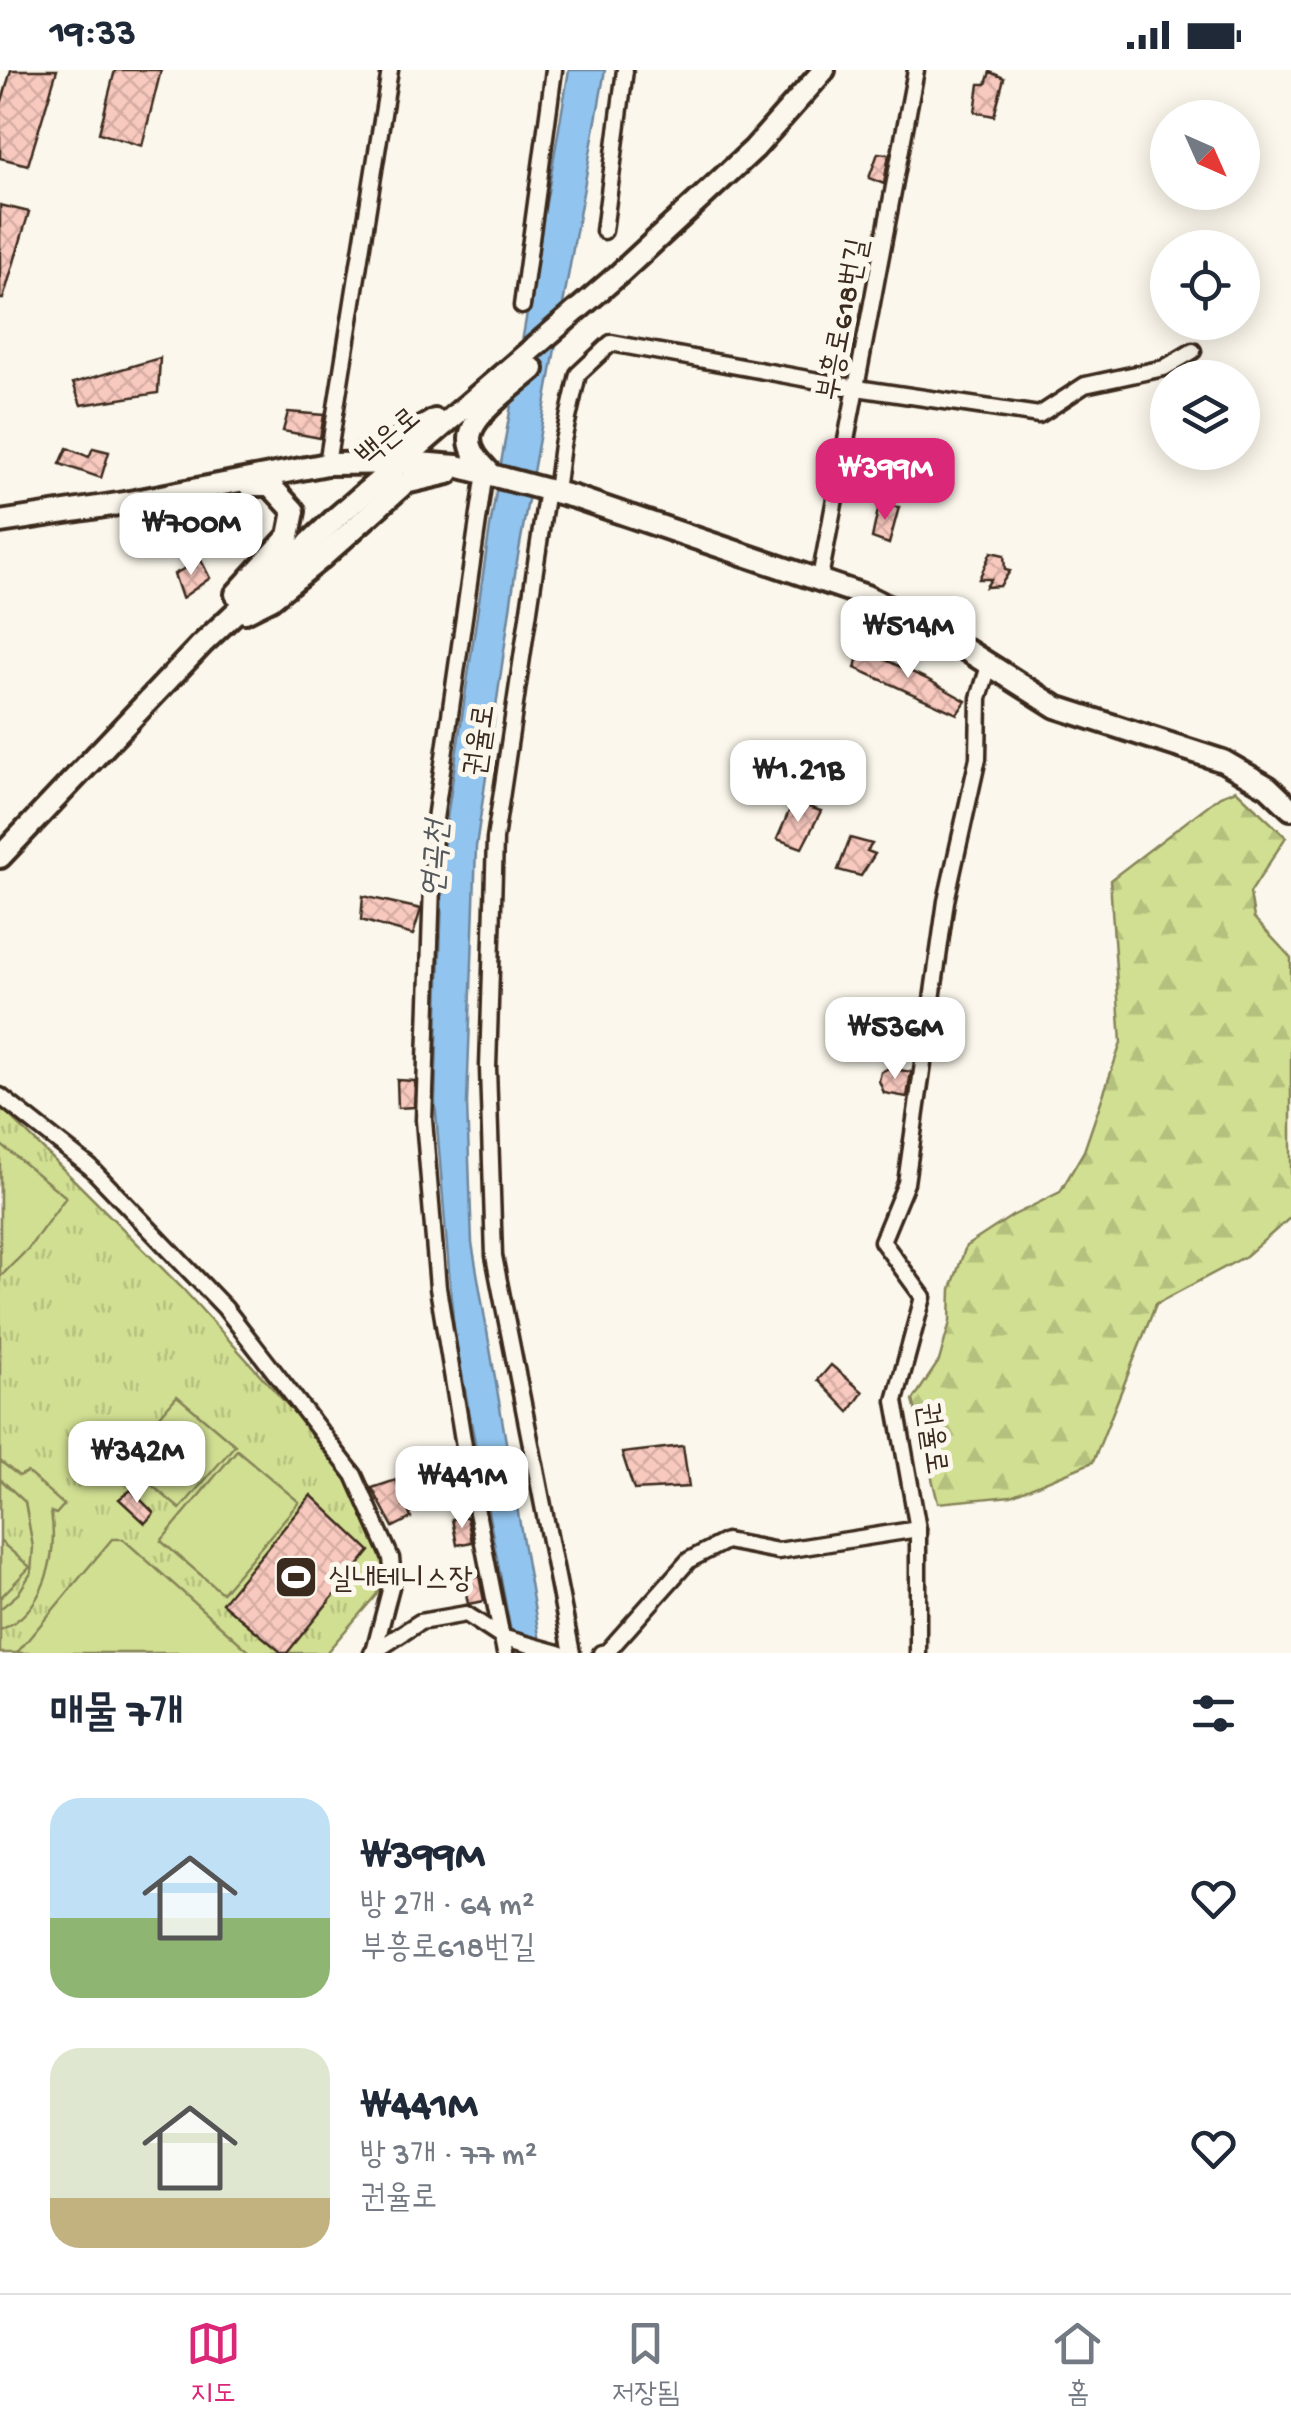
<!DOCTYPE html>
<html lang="ko">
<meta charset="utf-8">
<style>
:root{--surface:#fff;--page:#f2f2f3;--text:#1f2937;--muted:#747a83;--line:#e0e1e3;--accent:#db2777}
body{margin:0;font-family:"Gochi Hand","Poor Story",sans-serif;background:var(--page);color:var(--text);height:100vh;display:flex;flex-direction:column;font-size:38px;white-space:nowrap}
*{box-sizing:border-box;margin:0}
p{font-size:32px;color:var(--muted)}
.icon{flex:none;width:55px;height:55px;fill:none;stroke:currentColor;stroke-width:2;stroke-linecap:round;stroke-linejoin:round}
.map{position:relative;height:1583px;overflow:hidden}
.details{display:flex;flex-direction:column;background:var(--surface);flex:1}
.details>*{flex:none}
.needle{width:65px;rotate:135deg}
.fabs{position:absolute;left:1150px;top:30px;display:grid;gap:20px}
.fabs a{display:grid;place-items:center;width:110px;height:110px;border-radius:50%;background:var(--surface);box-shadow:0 5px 25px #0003;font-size:50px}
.price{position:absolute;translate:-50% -85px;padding:0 22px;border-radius:20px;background:#fff;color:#222;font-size:32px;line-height:65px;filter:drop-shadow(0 2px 5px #0008)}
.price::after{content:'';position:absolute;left:50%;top:60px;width:30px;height:22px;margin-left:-15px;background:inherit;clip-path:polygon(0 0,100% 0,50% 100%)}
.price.current{background:var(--accent);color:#fff}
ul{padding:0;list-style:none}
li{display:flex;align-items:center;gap:30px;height:250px;padding:0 50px}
li span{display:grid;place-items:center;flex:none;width:280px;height:200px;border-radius:30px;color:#555}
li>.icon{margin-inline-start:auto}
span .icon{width:120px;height:120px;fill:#fffc;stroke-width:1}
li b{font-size:42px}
h2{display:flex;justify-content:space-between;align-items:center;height:120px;padding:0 50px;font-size:42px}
.status{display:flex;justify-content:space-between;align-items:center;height:70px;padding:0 50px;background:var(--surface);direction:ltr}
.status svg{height:28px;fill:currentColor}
.tab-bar{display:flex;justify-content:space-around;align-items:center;height:140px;border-top:2px solid var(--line);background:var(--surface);font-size:28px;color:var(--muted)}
.tab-bar a{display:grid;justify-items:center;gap:5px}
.tab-bar .current{color:var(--accent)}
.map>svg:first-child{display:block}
</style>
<div class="status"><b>19:33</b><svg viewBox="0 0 49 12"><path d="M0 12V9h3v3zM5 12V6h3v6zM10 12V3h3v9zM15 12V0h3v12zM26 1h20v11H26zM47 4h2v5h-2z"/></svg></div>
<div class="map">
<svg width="1291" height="1583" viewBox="0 0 1291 1583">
<defs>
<pattern id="grass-tufts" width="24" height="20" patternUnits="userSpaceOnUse" patternTransform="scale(2.5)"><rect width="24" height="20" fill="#d1df92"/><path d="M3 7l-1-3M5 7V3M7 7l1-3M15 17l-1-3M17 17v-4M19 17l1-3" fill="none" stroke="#b4c07d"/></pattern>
<pattern id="forest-firs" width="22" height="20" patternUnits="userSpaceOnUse" patternTransform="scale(2.5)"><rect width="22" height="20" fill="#d1df92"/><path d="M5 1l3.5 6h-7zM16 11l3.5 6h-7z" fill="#b4c07d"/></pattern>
<pattern id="building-cross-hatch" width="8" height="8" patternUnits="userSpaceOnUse" patternTransform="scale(2.5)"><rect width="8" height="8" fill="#f8c9bf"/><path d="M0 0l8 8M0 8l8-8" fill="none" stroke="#d6ada4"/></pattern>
</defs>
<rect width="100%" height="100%" fill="#fbf7ec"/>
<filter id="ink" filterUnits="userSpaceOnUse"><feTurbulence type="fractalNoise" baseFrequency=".01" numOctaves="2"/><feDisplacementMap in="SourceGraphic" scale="20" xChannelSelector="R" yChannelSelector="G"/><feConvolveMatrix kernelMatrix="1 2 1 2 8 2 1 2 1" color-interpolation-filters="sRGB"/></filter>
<g filter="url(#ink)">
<!-- grass -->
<path fill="url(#grass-tufts)" stroke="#868458" stroke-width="2.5" d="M0,1036L183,1219L337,1390L389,1498L376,1525L326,1583H0Z"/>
<!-- forest -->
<path fill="url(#forest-firs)" stroke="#868458" stroke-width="2.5" d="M1236,720L1286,767L1250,823L1254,848L1291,888V1147L1246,1186L1156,1234L1093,1392L1011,1426L938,1433L913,1330L939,1291L950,1252L951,1219L966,1176L1012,1146L1060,1122L1084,1081L1121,973L1110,810L1220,726Z"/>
<!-- pitch -->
<g fill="#d1df92" stroke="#868458" stroke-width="2.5">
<path d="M0,1074L66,1127L28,1179L0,1207Z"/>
<path d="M177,1326L235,1375L180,1439L122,1390Z"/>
<path d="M237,1380L299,1432L222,1523L161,1471Z"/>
<path d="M0,1391L19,1406L27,1402L64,1435L56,1444L51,1442C58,1485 45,1542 0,1560V1539L18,1524L31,1503L33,1477L25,1432L0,1409Z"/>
<path d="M112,1469H123L251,1583H17Z"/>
<path d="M1,1472L30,1497L0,1528V1474Z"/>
</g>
<!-- water -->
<path fill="#91c4ee" stroke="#6f869b" stroke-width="2.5" d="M569,0H605L516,497L476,777L467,1034L472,1173L542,1583H515L454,1262L435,1031L444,768L490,457Z"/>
<!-- building -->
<g fill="url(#building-cross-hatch)" stroke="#3b2a1e" stroke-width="2.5">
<path d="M11,0H57L28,95L0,88V38Z"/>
<path d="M115,0H161L142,76L99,63Z"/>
<path d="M990,2L1004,8L994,46L975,42L979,14H986Z"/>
<path d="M878,83L889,84L884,114L869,108Z"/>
<path d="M0,135L29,142L3,229H0Z"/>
<path d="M160,288L158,323L81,335L73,313Z"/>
<path d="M288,342L324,345L320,368L283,361Z"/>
<path d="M67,378L89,387L93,378L109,382L101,408L60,394Z"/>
<path d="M879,435L899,437L889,474L872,468Z"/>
<path d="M991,482L1004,485L1005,500L1010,501L1000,516L986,517L991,509H979Z"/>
<path d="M201,490L210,508L182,528L174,504Z"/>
<path d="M860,578L927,609L966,631L957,644L855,598Z"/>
<path d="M793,732L821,741L802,778L777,769Z"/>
<path d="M850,768L872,774L867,781L875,784L861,806L838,800Z"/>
<path d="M363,826L421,839L413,865L361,850Z"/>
<path d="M889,998L911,1002L907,1027L884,1023L879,1011L881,1002Z"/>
<path d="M397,1010L415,1011L414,1037L398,1038Z"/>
<path d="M831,1295L863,1322L849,1342L818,1310Z"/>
<path d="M683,1376L689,1417L634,1420L622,1383Z"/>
<path d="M396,1410L411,1448L393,1457L372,1418Z"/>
<path d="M131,1420L154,1443L145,1453L119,1429Z"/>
<path d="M311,1425L370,1481L287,1583H282L222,1533Z"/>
<path d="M467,1447L472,1472L457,1475L452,1449Z"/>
<path d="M479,1506L484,1531L468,1534L463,1507Z"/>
</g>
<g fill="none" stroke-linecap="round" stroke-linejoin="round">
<!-- street casing -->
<g stroke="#3b2a1e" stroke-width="21">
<g id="street">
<path d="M604,161L625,0"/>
<path d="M522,236L554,0"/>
<path d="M327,394L390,0"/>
<path d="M485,402L434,756L424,1050L438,1218L465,1382L505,1583"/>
<path d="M547,419L495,769L488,998L494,1186L572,1583"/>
<path d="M556,422L562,375L578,304L611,273L857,318L1039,345L1085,315L1164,298L1193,281"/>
<path d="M820,508L916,0"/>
<path d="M0,1026L90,1097L225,1238L354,1405L391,1488L393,1509L374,1582"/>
<path d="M372,1583L420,1552L466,1544L501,1567L559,1583"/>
<path d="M601,1583L607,1582L689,1490L726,1471L778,1481L918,1459"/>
<path d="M918,1583V1459L895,1331L923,1227L882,1171L906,1113L946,831L978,688L979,628L989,596"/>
</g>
</g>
<!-- secondary casing -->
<g stroke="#3b2a1e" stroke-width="28">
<g id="secondary">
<path d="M363,385H375L435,350"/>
<path d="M490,403C481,393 470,383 470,369C470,345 516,314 533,299"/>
<path d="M0,452L125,433L327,394L418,393L457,396L574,427L866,526L933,559L1056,637L1223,691L1268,717L1291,739"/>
<path d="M236,524L289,466L294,441L270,415H249"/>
<path d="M245,542L271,529L319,490L405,413L448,403"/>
<path d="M0,787L202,574L339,445L618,205L754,79L824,0"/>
</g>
</g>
<!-- street -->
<use href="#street" stroke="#fbf7ec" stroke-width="14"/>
<!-- secondary -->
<use href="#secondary" stroke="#fbf7ec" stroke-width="20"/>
</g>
</g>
<!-- icons -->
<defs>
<g id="stadium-square" transform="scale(2.25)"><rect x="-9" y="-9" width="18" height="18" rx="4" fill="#3b2a1e" stroke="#fbf7ec"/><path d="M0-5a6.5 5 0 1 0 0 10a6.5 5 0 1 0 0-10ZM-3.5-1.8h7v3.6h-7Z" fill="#fff"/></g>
</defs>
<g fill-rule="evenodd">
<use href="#stadium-square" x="296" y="1507"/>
</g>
<g text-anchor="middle" stroke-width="10" stroke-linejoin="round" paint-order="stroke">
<!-- street labels -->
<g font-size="30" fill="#3b2a1e" stroke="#fbf7ec">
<text transform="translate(841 249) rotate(-79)" y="10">부흥로618번길</text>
<text transform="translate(387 365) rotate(-40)" y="10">백은로</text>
<text transform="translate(478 670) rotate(-82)" y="10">권율로</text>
<text transform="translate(934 1368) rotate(82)" y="10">권율로</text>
</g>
<!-- poi labels -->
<g font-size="30" fill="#3b2a1e" stroke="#fbf7ec" text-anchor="start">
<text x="328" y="1517">실내테니스장</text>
</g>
<!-- water labels -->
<g font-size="32" font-style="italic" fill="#55585c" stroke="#fbf7ec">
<text transform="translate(433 789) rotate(-86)" y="11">연곡천</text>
</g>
</g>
</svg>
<div class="fabs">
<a><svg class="needle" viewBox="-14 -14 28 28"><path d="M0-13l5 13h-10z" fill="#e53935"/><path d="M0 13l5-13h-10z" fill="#747a83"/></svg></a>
<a><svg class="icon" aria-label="locate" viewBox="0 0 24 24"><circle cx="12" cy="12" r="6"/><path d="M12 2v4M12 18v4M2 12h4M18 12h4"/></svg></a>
<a><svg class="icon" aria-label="layers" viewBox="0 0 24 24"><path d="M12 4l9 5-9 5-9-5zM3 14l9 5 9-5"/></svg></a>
</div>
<b class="price current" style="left:885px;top:453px">₩399M</b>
<b class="price" style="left:191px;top:508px">₩700M</b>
<b class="price" style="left:908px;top:611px">₩514M</b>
<b class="price" style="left:798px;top:755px">₩1.21B</b>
<b class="price" style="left:895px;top:1012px">₩536M</b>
<b class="price" style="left:137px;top:1436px">₩342M</b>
<b class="price" style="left:462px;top:1461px">₩441M</b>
</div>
<section class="details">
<h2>매물 7개<svg class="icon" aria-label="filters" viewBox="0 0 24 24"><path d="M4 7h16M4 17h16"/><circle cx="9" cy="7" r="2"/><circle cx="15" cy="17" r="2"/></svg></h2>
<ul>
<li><span style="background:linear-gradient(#bfe0f5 60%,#8fb573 0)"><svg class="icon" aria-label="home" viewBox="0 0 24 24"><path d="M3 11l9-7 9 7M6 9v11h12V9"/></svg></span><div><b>₩399M</b><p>방 2개 · 64 m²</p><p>부흥로618번길</p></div><svg class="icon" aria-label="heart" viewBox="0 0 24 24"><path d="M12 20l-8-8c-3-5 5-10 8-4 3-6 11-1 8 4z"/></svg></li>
<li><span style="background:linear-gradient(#dfe7d0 75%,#c2b280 0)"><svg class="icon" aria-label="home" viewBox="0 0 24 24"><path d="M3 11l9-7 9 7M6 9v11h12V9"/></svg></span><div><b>₩441M</b><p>방 3개 · 77 m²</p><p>권율로</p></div><svg class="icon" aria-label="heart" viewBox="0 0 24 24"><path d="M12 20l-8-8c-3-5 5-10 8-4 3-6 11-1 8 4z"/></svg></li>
</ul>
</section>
<nav class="tab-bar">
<a class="current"><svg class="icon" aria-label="map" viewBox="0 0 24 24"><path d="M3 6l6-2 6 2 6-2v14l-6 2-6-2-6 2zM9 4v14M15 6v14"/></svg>지도</a>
<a><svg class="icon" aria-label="saved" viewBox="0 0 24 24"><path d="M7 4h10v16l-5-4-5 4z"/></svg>저장됨</a>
<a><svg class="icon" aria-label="home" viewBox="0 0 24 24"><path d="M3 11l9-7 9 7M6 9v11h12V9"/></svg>홈</a>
</nav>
